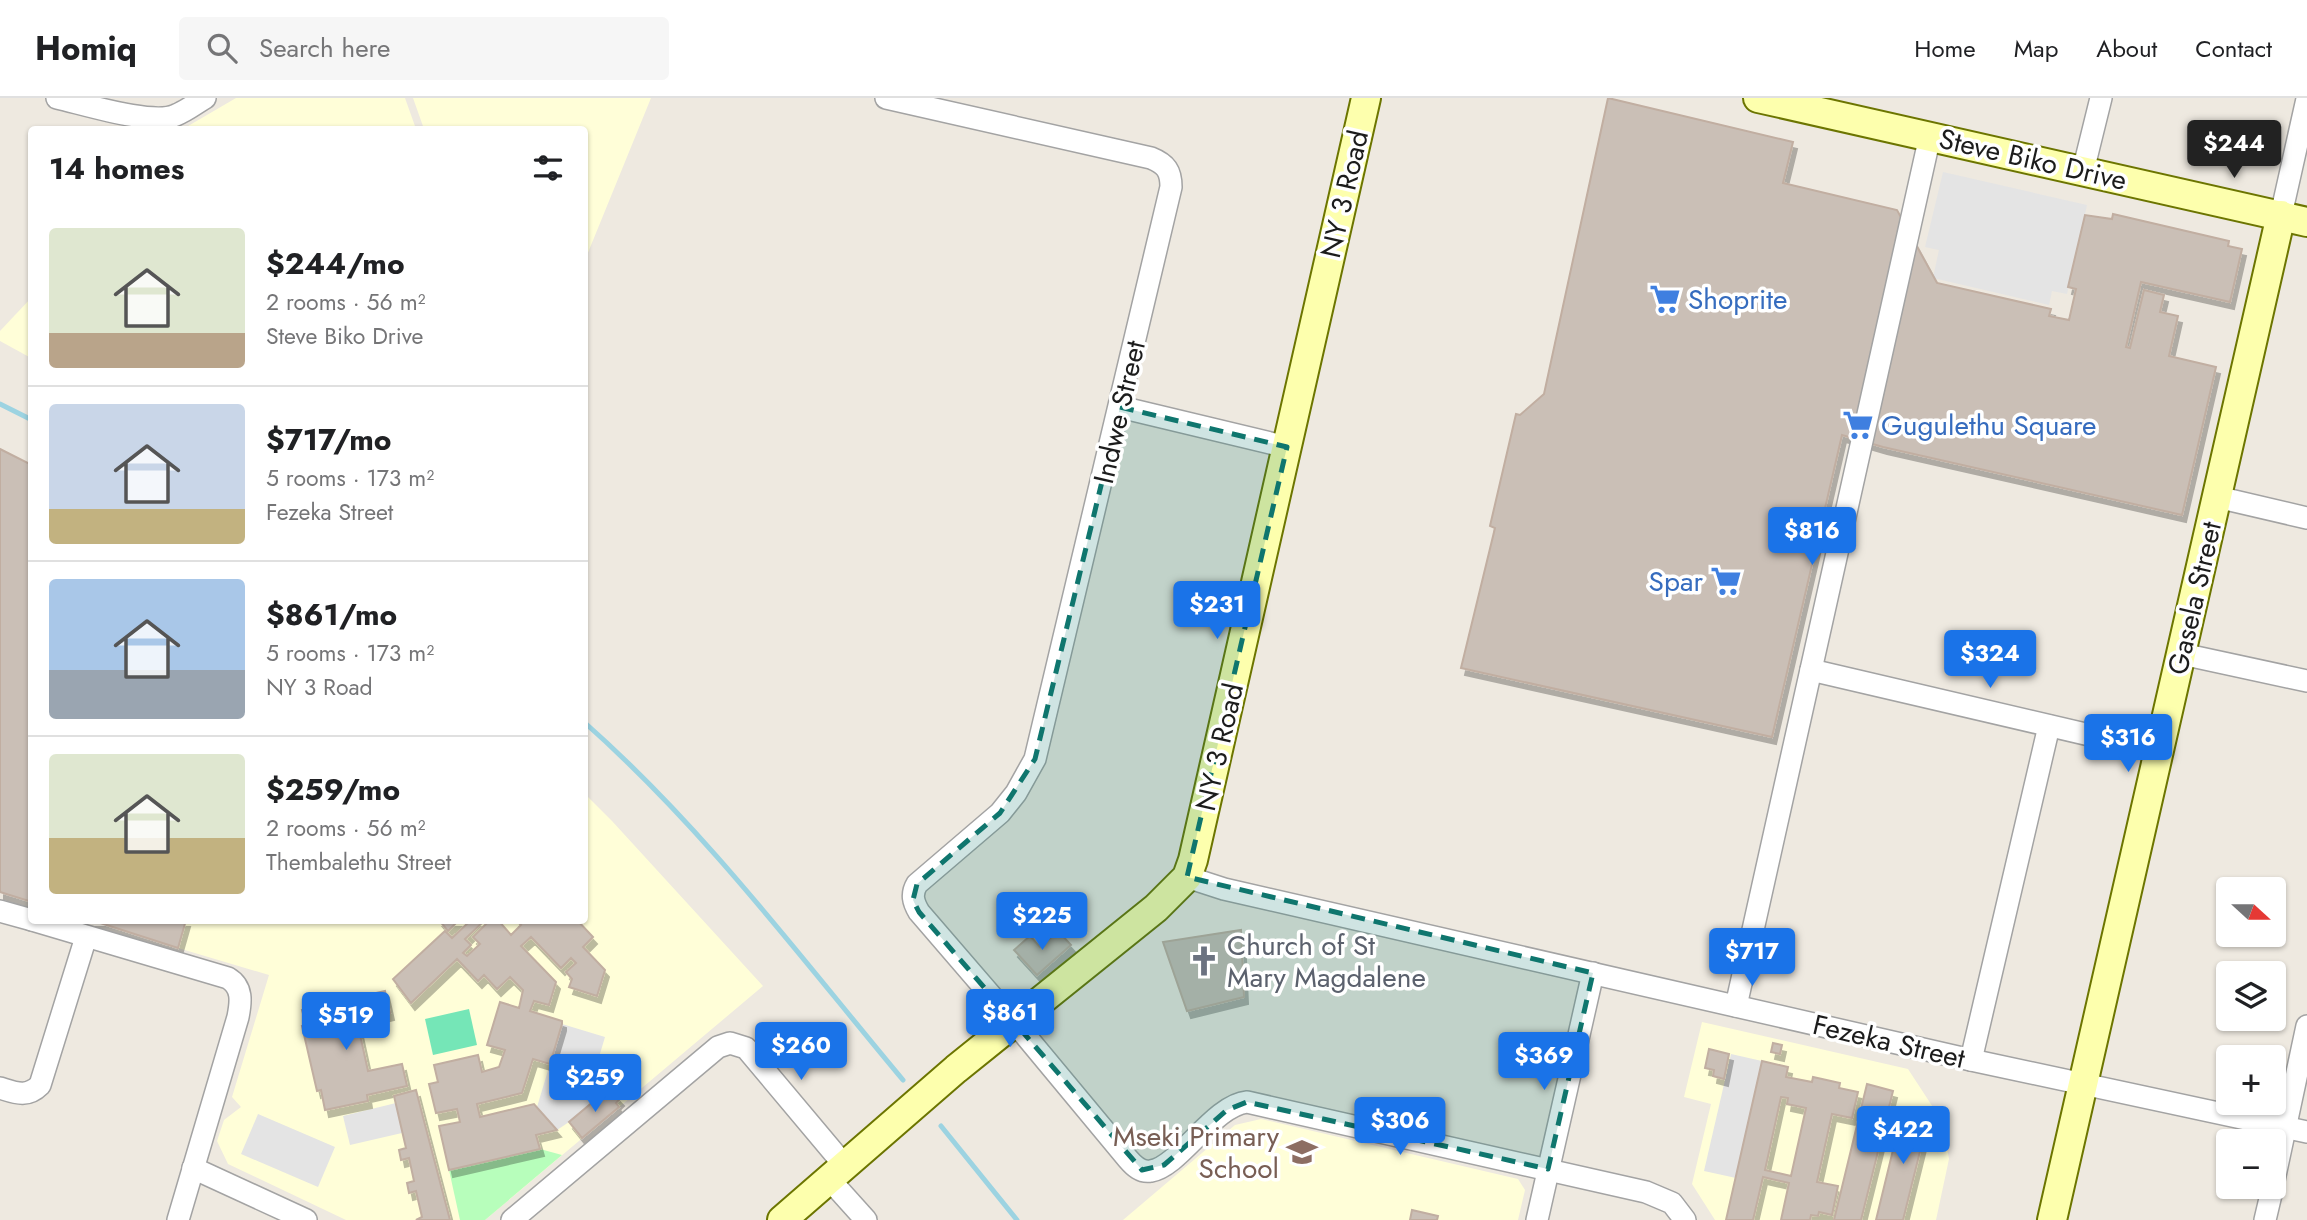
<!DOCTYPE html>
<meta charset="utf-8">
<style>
:root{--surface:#fff;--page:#f6f6f6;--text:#202124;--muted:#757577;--line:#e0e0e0;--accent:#1a73e8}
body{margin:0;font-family:Jost,sans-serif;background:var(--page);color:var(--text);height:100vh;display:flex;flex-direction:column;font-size:26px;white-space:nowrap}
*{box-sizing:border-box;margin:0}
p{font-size:23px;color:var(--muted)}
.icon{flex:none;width:38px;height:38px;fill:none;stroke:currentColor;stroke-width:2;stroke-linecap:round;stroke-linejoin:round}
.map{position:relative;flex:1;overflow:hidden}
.panel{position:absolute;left:28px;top:28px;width:560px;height:798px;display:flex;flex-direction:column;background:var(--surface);border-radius:7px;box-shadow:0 2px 5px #0004}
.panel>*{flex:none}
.needle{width:46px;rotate:111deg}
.tools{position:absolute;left:2216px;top:779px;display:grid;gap:14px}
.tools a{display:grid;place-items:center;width:70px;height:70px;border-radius:7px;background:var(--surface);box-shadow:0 2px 5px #0004;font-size:35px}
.price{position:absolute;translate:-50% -60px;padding:0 16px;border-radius:7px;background:var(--accent);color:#fff;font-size:23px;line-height:46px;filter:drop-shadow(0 2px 4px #0008)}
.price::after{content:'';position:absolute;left:50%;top:42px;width:21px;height:16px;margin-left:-10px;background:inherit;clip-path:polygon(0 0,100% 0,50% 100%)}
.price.active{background:#222;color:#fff}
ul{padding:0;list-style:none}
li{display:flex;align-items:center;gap:21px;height:175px;padding:0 21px}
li+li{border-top:2px solid var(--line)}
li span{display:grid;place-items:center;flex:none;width:196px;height:140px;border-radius:7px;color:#555}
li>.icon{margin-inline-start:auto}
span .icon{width:84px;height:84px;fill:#fffc;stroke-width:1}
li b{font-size:30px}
h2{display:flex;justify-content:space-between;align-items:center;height:84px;padding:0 21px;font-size:30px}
header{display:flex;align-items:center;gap:42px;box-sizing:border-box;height:98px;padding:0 35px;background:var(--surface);border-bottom:2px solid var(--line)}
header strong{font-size:33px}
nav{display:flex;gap:38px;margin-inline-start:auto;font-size:24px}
.search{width:490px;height:63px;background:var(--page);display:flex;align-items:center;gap:18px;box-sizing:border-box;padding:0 24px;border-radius:7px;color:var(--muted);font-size:26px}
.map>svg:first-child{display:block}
</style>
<header>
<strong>Homiq</strong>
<div class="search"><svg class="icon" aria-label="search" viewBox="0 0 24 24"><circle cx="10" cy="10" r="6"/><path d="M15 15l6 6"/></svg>Search here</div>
<nav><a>Home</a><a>Map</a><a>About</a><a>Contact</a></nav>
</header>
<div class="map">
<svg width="2307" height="1122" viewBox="0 0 2307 1122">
<defs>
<filter id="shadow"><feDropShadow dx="4" dy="7" stdDeviation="0" flood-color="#0004"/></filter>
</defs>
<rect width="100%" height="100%" fill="#eee9e0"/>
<!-- education -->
<g fill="#fffed8">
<path d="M236,0H405L416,31H183Z"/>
<path d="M413,0H651L585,162L584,32L424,31Z"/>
<path d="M31,200V260L0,243V233Z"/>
<path d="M585,696L612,723L763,888L485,1122H346L228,1066L217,1043L224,1022L241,1009L232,999L269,877L178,850L186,823L584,822Z"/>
<path d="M1702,924L1908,971L1942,1023L1949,1061L1936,1122H1715L1692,1086L1711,1006L1684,999Z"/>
<path d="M1261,1021L1518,1081L1525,1092L1518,1122H1123L1235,1027Z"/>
</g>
<!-- park -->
<path fill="#b7febb" d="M540,1051L562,1057L485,1122H460L449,1072Z"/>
<!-- pitch -->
<path fill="#75e6b7" d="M469,911L477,947L433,957L425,921Z"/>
<!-- parking -->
<g fill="#e4e4e4">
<path d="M1943,74L2087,107L2067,196L2052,193L2049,207L1933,180L1939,152L1925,149Z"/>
<path d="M562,926L605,939L590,989L605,994L569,1024L557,1032L537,1009Z"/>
<path d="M1731,956L1762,963L1736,1080L1704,1073Z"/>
<path d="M396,1005L402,1035L350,1047L343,1018Z"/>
<path d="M258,1016L335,1049L318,1089L241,1056Z"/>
</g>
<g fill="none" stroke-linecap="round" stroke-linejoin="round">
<!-- stream -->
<g stroke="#9cd3e1" stroke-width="5">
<path d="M0,306L32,322"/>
<path d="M584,624C704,730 801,860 903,982"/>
<path d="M941,1028L1017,1122"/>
</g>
</g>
<!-- building -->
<g fill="#cabfb6" stroke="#c1aea1" stroke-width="2" fill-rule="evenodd" filter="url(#shadow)">
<path d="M1608,0L1793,44L1783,85L1897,112L1937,185L2051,211L2049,218L2069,222L2076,191L2068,189L2085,117L2112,121L2113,116L2229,143L2228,148L2242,151L2230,204L2141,184L2126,249L2130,250L2144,192L2164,197L2160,214L2178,218L2169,258L2216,269L2182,417L1883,349L1842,337L1772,639L1461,570L1495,430L1490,428L1516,316L1520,317L1544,296Z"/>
<path d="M0,351L32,367V804L0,794Z"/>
<path d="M91,822H186L178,850Z"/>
<path d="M439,822H459L448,833Z"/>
<path d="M471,822H485L465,841L471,847L463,855L467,858L480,846L473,839L490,822H498L511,837L521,827L516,822H577L593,839L583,849L605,872L597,898L569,889L572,881L566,874L576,865L571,860L561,870L531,839L521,848L556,884L549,907L534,903L530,913L562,923V926L550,966L533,961L522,995L477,1006L480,1019L534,1006L557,1032L536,1037L540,1051L449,1072L439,1028L460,1024L457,1011L436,1015L429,986L438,984L434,967L478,957L482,974L499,969L505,952L487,947L500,904L519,910L523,892L510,879L497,891L484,877L478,883L457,861L411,905L393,881L445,833L452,840Z"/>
<path d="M1241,832L1244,899L1187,913L1163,844Z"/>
<path d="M1058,833L1071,847L1037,877L1014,852L1030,838L1040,849Z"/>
<path d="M385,893L390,915L357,923L368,973L402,966L407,988L367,997L368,1003L325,1012L321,992L317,993L302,928L306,927L302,912Z"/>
<path d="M1773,945L1782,947L1780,956L1771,954Z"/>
<path d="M1709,951L1729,956L1724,981L1713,978L1714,972L1705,970Z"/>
<path d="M1762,963L1788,969L1786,979L1812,984L1813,979L1840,985L1839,990L1858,994L1852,1020L1832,1016L1817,1084L1838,1088L1832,1117L1819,1114L1818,1118L1811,1117L1810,1122H1781L1789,1085L1763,1079L1753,1122H1726ZM1781,999L1788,1000L1787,1006L1806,1010L1791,1078L1765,1072Z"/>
<path d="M1867,986L1893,993L1861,1122H1834Z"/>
<path d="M416,992L424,1023L450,1122H416L422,1119L416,1093L409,1095L407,1085L414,1083L409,1060L401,1062L399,1052L406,1050L394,998Z"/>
<path d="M606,993L612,1000L616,997L620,1001L616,1005L619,1009L582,1040L569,1024Z"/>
<path d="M1903,1011L1929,1017L1903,1122H1876Z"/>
<path d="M1412,1112L1438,1118L1437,1122H1410Z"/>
</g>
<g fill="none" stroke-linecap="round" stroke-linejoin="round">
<!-- street casing -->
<g stroke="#a3a3a3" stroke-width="24">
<g id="street">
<path d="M57,0C84,6 153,28 176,17C186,13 195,6 205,0"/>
<path d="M886,0L1151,60C1166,66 1171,73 1171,89L1035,661L1016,695L1000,715L917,786C911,796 913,804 919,814L1025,937L1128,1061C1134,1068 1141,1075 1151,1073C1179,1069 1214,1007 1247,1004L1646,1094L1672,1105L1685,1122"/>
<path d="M2083,73L2101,0"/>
<path d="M2281,117L2307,1"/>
<path d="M1120,309L1287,349"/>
<path d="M2217,399L2307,420"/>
<path d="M2182,556L2307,583"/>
<path d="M1811,572L2158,653"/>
<path d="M1187,779L1224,791L1971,962L2307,1034"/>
<path d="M0,813L32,822"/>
<path d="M32,822L228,880C243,889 241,904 238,919L178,1122"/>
<path d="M1736,908L1930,38"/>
<path d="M1971,962L2049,628"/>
<path d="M0,990C16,995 27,1000 40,987L86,839"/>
<path d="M193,1070L306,1122"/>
<path d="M830,1082L866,1122"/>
<path d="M2273,1087L2307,928"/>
<path d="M512,1122L718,949L730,945L746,950L845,1068"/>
<path d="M1537,1122L1593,875"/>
<path d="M2265,1122L2273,1088"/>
</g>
</g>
<!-- secondary casing -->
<g stroke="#6c7500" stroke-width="32">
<g id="secondary">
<path d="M1758,0L2307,124"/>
<path d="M782,1122L956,971L1156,810L1187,779L1193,762L1366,0"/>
<path d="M2052,1122L2281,117"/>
</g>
</g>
<!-- street -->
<use href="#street" stroke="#fff" stroke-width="21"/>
<!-- secondary -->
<use href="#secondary" stroke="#fdffad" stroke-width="28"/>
</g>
<!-- marked area -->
<path fill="#0f766e" fill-opacity="0.2" stroke="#0f766e" stroke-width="5" stroke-dasharray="14 9" stroke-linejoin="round" d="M1120,309L1287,349L1187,779L1593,875L1548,1071L1247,1004L1227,1012L1164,1067L1142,1072L919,814L913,802L917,786L1000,715L1035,661Z"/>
<!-- icons -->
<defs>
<g id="supermarket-bare" transform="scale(2.415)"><path d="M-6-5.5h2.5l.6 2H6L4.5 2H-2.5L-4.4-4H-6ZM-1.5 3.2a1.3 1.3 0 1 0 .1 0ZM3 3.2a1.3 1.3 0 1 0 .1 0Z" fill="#3f7fe0" stroke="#fff" stroke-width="2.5" paint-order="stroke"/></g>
<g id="church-bare" transform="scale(2.415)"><path d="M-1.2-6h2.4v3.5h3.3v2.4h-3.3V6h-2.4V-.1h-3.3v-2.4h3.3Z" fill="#6b7280" stroke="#fff" stroke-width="2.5" paint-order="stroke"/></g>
<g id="school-bare" transform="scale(2.415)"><path d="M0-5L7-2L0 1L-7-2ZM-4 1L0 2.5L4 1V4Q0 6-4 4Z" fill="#8d6e63" stroke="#fff" stroke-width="2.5" paint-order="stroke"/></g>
</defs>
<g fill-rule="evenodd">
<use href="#supermarket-bare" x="1665" y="201"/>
<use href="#supermarket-bare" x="1858" y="327"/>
<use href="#supermarket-bare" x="1726" y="483"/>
<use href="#church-bare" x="1204" y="863"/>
<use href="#school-bare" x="1302" y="1054"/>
</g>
<g text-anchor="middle" stroke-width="7" stroke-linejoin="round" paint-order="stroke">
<!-- street labels -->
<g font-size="28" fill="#1c1c1c" stroke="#fff">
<text transform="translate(2033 61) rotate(13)" y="10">Steve Biko Drive</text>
<text transform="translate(1344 96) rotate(-77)" y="10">NY 3 Road</text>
<text transform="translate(1119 314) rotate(-77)" y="10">Indwe Street</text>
<text transform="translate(2194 500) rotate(-77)" y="10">Gasela Street</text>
<text transform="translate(1219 649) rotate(-77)" y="10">NY 3 Road</text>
<text transform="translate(1889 943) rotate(13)" y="10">Fezeka Street</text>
</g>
<!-- shop labels -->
<g font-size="28" fill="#366cbe" stroke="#fff" text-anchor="start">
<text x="1688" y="211">Shoprite</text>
<text x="1881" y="337">Gugulethu Square</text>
<text x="1703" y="493" text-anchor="end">Spar</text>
</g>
<!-- worship labels -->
<g font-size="28" fill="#5b616d" stroke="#fff" text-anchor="start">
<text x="1227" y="857">Church of St<tspan x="1227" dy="32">Mary Magdalene</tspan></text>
</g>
<!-- education labels -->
<g font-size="28" fill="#785e54" stroke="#fff" text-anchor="end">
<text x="1279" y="1048">Mseki Primary<tspan x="1279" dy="32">School</tspan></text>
</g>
</g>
</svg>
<div class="tools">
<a><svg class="needle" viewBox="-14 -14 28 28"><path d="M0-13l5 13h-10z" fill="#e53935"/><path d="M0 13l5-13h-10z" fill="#757577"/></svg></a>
<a><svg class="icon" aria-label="layers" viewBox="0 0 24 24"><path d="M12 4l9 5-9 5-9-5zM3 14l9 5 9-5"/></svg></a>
<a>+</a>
<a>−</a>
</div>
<b class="price active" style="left:2234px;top:82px">$244</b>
<b class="price" style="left:1812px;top:469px">$816</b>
<b class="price" style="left:1217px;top:543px">$231</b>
<b class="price" style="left:1990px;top:592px">$324</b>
<b class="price" style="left:2128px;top:676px">$316</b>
<b class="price" style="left:1042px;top:854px">$225</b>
<b class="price" style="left:1752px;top:890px">$717</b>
<b class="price" style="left:1010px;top:951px">$861</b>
<b class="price" style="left:346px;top:954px">$519</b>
<b class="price" style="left:801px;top:984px">$260</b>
<b class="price" style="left:1544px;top:994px">$369</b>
<b class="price" style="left:595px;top:1016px">$259</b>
<b class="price" style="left:1400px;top:1059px">$306</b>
<b class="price" style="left:1903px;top:1068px">$422</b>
<section class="panel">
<h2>14 homes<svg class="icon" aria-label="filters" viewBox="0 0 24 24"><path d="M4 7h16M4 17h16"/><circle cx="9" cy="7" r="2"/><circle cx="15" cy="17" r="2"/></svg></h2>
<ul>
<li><span style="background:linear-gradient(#dfe7d0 75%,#b9a48a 0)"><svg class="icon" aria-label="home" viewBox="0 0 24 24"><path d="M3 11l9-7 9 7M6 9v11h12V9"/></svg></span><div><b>$244/mo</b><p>2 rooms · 56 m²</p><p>Steve Biko Drive</p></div></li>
<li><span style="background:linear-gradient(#c9d6e8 75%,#c2b280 0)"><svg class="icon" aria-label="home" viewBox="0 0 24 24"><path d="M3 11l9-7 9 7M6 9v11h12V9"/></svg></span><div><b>$717/mo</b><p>5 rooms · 173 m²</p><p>Fezeka Street</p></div></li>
<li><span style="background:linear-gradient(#a9c7e8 65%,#9aa5b1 0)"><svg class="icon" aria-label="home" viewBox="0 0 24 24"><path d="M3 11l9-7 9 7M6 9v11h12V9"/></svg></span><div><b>$861/mo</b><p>5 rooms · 173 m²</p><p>NY 3 Road</p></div></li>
<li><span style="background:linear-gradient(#dfe7d0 60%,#c2b280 0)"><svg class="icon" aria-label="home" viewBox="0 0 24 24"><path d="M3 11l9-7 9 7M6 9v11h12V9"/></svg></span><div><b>$259/mo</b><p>2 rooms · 56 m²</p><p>Thembalethu Street</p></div></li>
</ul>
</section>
</div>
